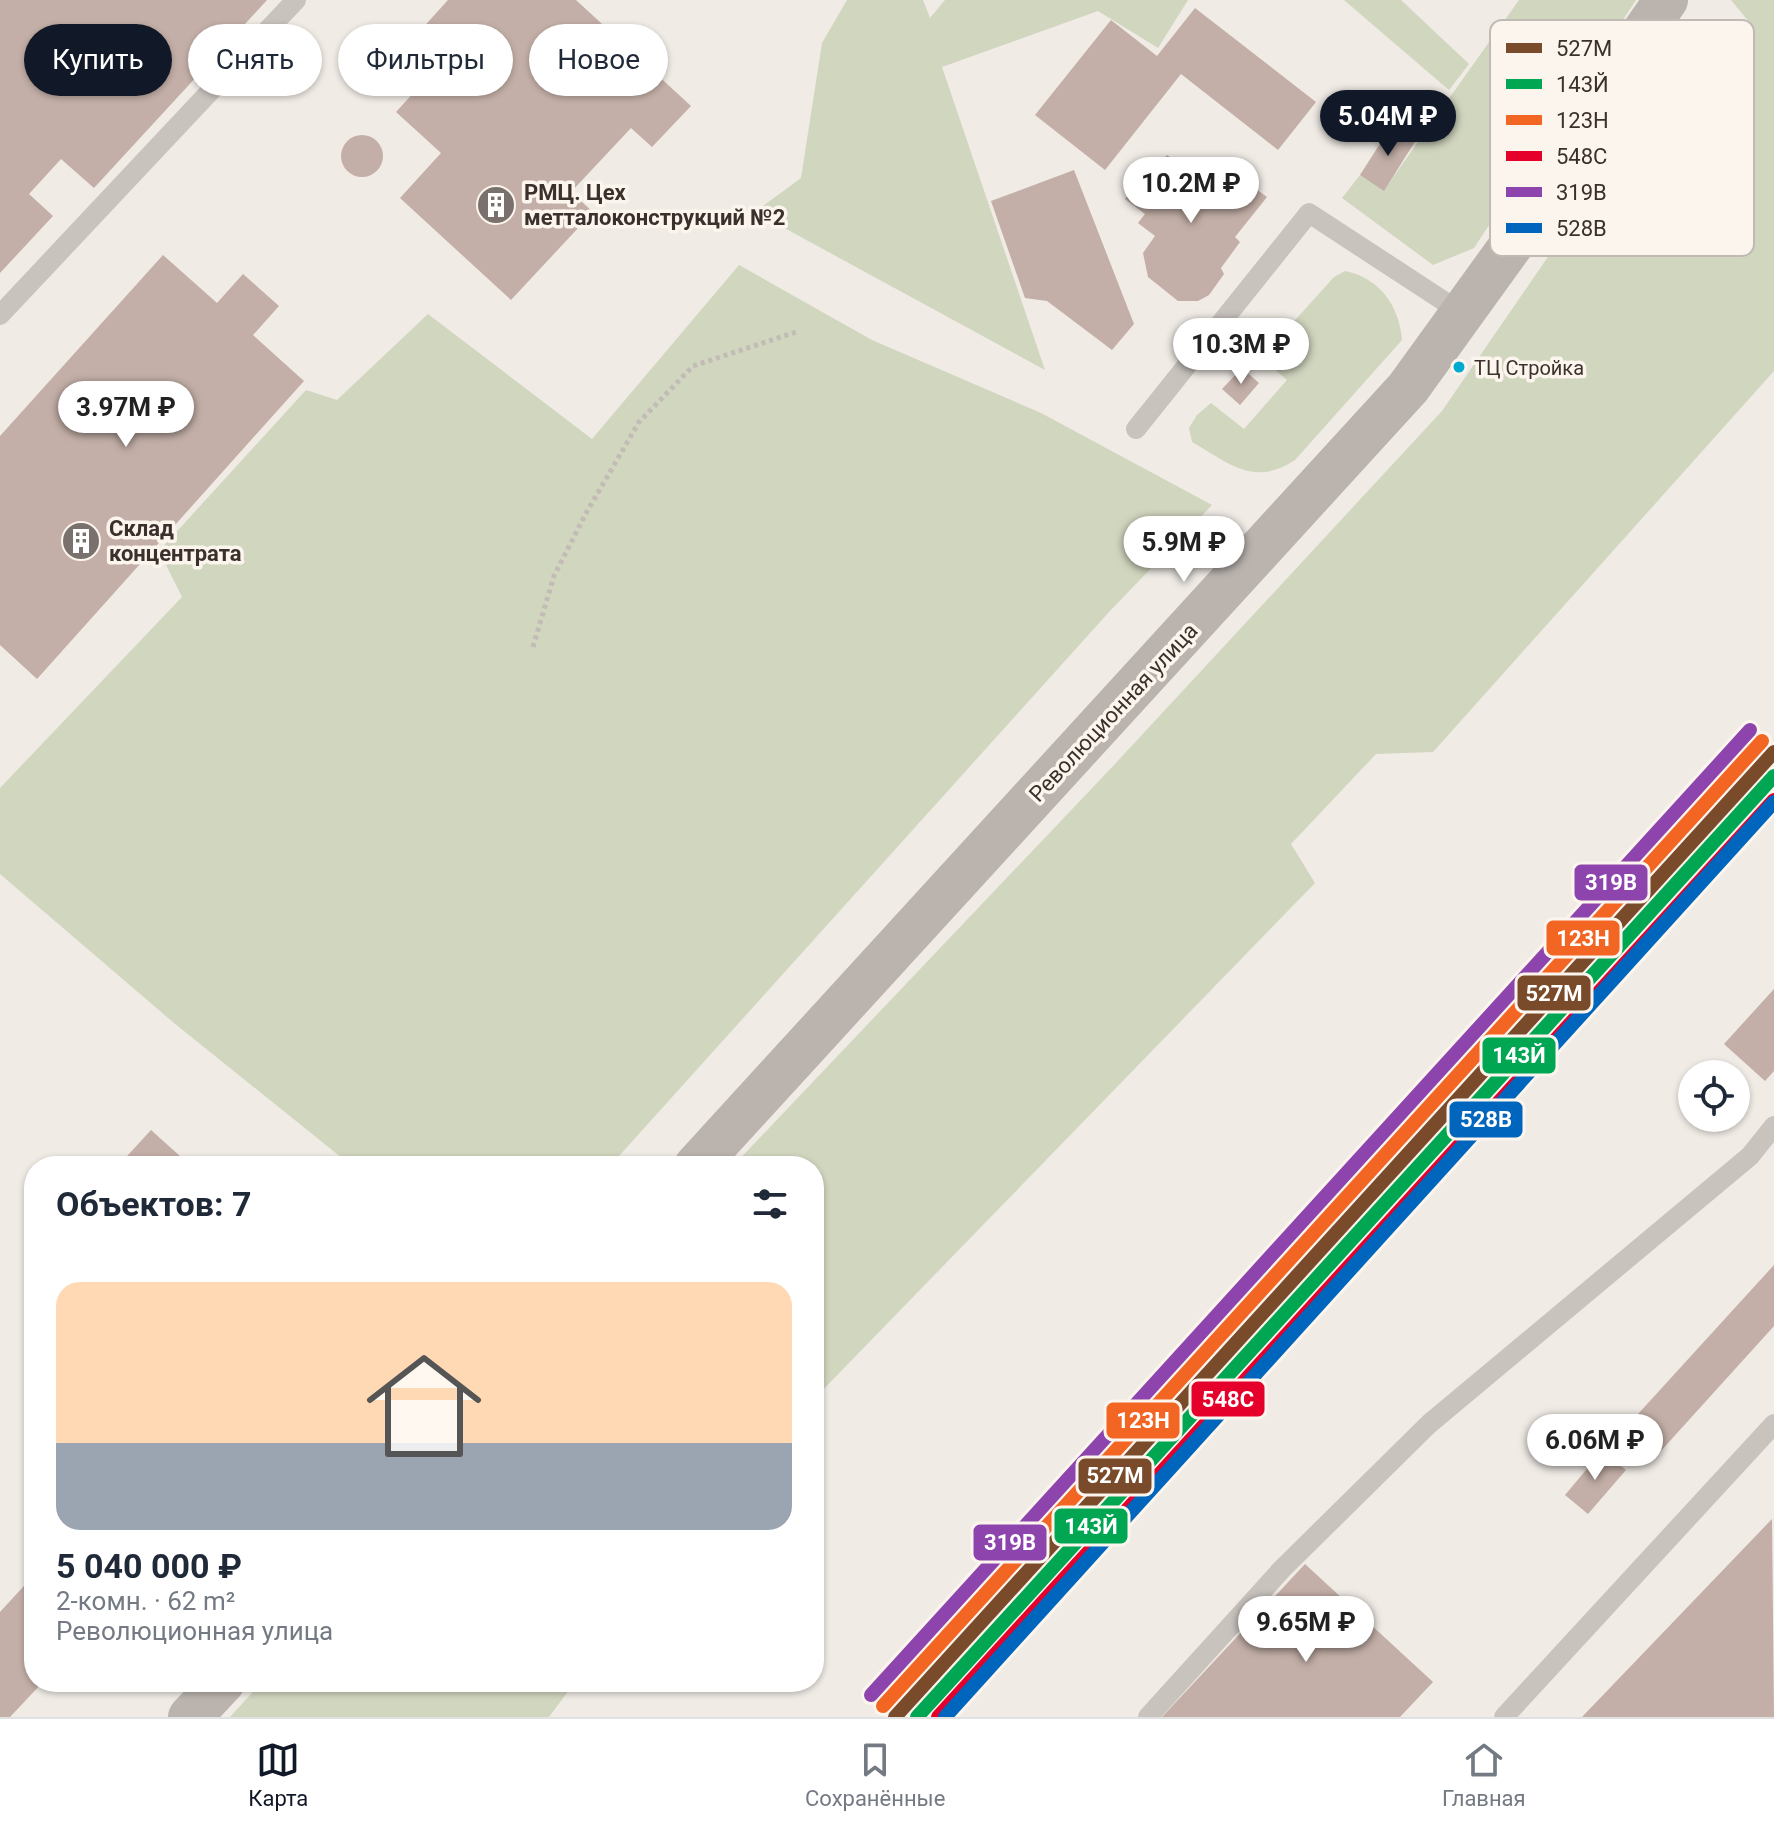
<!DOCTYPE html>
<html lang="ru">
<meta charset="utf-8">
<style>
:root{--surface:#fff;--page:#f6f6f7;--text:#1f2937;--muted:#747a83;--line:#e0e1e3;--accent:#111827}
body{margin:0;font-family:Roboto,sans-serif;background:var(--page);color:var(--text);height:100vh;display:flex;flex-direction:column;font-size:30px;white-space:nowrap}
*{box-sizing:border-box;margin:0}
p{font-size:26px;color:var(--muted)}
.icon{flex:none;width:44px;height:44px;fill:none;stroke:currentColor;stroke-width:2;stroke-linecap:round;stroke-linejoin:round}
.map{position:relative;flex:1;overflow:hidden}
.sheet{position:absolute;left:24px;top:1156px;width:800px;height:536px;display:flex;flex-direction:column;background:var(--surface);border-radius:32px;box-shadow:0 2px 6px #0004}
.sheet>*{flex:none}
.hud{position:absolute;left:24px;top:24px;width:800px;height:72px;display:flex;gap:16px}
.buttons{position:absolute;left:1678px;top:1060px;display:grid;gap:16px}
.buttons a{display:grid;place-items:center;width:72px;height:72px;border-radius:50%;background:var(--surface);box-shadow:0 2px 6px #0004;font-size:40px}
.price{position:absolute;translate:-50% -68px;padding:0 18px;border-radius:28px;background:#fff;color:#222;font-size:26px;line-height:52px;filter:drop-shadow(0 2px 4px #0008)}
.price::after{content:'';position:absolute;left:50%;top:48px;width:24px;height:18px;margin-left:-12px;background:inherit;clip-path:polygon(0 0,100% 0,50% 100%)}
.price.active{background:var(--accent);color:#fff}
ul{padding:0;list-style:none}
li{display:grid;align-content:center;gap:16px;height:424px;padding:0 32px}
li span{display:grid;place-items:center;height:248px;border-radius:24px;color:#555}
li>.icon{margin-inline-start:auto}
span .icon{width:144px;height:144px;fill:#fffc;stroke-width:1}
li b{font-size:34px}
h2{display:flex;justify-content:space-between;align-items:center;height:96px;padding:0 32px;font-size:34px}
.tag{padding:0 28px;border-radius:36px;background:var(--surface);box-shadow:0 2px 6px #0004;font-size:28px;line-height:72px}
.tag.active{background:var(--accent);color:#fff}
.menu{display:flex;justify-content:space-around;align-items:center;height:112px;border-top:2px solid var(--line);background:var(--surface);font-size:22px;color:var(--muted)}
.menu a{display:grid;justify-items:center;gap:4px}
.menu .active{color:var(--accent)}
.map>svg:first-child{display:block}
</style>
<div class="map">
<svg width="1774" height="1717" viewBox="0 0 1774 1717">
<rect width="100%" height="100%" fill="#f0ebe5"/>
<!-- green -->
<g fill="#d1d6bf">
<path d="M847,0H923L930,18L945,0H1188L1158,48L1098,11L942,67L1045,370L755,212L801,178L822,43Z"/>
<path d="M1344,0H1401L1469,64L1449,90Z"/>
<path d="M1519,0H1636L1474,248L1433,265L1342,198L1360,175L1384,190Z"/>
<path d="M1731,0H1774V371L1433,752L1376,754L1291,844L1315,883L814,1399V1166H733L1114,765L1442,411L1598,184L1649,198L1750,23Z"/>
<path d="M739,265L872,340L1041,413L1212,505L1109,612L610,1166H352L174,1023L0,874V788L182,597L159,551L306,390L337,400L428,314L592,439Z"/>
<path d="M1345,271C1380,278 1399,306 1402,340L1295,460C1254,487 1230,464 1192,442L1189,428L1197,415L1211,403L1244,429L1287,380L1261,358L1334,277Z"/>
<path d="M262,1682H575L549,1717H230Z"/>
</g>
<!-- building -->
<g fill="#c3afa7">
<path d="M0,0H267L94,188L61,159L29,194L53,216L0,273Z"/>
<path d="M448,0H576L691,106L652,147L631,128L571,192L593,212L511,300L400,198L441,153L396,112L417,89L390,64Z"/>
<path d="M1195,8L1316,102L1278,150L1181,74L1105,170L1035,115L1111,20L1157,56Z"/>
<path d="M1392,125L1416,140L1384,191L1360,175Z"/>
<circle cx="362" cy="156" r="21"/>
<path d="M1167,155L1206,181L1220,171L1230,170L1267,197L1235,237L1240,242L1221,268L1224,274L1209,295L1198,301H1178L1148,277L1143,253L1155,236L1138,223L1145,214L1125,199L1155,159L1161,162Z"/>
<path d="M1074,170L1134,324L1112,350L1047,301L1025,298L991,201Z"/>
<path d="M163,255L217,303L243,274L279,306L253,335L304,381L37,679L0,645V436Z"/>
<path d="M1242,368L1259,383L1240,405L1222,389Z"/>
<path d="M1774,989V1071L1765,1081L1724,1044Z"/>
<path d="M151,1130L191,1166H118Z"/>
<path d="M1774,1265V1326L1659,1453L1628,1425Z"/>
<path d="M1602,1451L1626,1470L1588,1514L1565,1495Z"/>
<path d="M1772,1519L1774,1717H1582Z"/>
<path d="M1305,1564L1433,1682L1400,1717H1162Z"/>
<path d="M34,1575V1682H43L10,1717H0V1612Z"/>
</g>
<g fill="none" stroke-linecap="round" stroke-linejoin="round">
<!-- path -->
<path stroke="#c2bbb6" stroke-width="5" stroke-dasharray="4 4" stroke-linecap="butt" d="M533,647L554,576L585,515L639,422L693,366L796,332"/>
<!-- lane -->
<g stroke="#c9c3be" stroke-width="20">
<path d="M0,315L296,0"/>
<path d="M1136,429L1309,213L1462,313"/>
<path d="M1148,1717L1282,1569L1429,1424L1750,1156L1774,1126"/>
<path d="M1504,1717L1774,1424"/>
</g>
<!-- secondary -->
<g stroke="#bab3ae" stroke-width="44">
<path d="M696,1166L1408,388L1515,240L1604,89L1666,0"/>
<path d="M190,1717L223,1682"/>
</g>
<!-- rail-1 casing -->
<g stroke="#fbf5ee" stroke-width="20">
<path id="rail-1" d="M895,1717L1774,752"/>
</g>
<!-- rail-2 casing -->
<g stroke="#fbf5ee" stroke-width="20">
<path id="rail-2" d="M917,1717L1774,776"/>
</g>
<!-- rail-3 casing -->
<g stroke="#fbf5ee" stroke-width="20">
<path id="rail-3" d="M883,1706L1762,741"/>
</g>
<!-- rail-4 casing -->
<g stroke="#fbf5ee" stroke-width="20">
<path id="rail-4" d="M938,1717L1774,800"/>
</g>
<!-- rail-5 casing -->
<g stroke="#fbf5ee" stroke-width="20">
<path id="rail-5" d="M871,1695L1750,730"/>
</g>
<!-- rail-6 casing -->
<g stroke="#fbf5ee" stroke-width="20">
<path id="rail-6" d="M945,1717L1774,802"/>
</g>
<!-- rail-1 -->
<use href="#rail-1" stroke="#7a4b2a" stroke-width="14"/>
<!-- rail-2 -->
<use href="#rail-2" stroke="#00a651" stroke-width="14"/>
<!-- rail-3 -->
<use href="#rail-3" stroke="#f26522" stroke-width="14"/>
<!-- rail-4 -->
<use href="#rail-4" stroke="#e4002b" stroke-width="14"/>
<!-- rail-5 -->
<use href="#rail-5" stroke="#8e44ad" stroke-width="14"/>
<!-- rail-6 -->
<use href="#rail-6" stroke="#0065bd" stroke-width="14"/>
</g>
<!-- icons -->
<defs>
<g id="building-disc" transform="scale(2)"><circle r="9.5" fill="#7a716c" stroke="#fbf5ee"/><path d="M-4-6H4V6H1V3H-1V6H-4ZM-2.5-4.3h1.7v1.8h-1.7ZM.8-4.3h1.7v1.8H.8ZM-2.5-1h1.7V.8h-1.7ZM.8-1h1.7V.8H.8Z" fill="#fff"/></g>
</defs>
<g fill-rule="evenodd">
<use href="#building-disc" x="496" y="205"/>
<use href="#building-disc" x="81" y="541"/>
</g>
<!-- markers -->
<circle fill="#00a9ce" stroke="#fbf5ee" stroke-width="3" cx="1459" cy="367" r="7"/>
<g text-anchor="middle" stroke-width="7" stroke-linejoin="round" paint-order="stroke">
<!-- bus labels -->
<g font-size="20" fill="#3b302b" stroke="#fbf5ee" text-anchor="start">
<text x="1474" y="375">ТЦ Стройка</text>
</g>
<!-- poi labels -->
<g font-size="22" font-weight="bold" fill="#3b302b" stroke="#fbf5ee" text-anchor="start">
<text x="524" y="200">РМЦ. Цех<tspan x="524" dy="25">метталоконструкций №2</tspan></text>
<text x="109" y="536">Склад<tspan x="109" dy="25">концентрата</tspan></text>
</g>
<!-- street labels -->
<g font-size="22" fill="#3b302b" stroke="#fbf5ee">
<text transform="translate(1113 712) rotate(-47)" y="8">Революционная улица</text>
</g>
</g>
<!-- legend -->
<rect x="1490" y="20" width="264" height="236" rx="12" fill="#fbf5ee" stroke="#c1bab4" stroke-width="2"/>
<rect x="1506" y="43" width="36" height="10" fill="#7a4b2a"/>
<rect x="1506" y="79" width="36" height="10" fill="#00a651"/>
<rect x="1506" y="115" width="36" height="10" fill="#f26522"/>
<rect x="1506" y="151" width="36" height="10" fill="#e4002b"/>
<rect x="1506" y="187" width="36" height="10" fill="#8e44ad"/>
<rect x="1506" y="223" width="36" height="10" fill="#0065bd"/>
<g font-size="22" fill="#3b302b">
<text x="1556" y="56">527М</text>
<text x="1556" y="92">143Й</text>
<text x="1556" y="128">123Н</text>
<text x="1556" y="164">548С</text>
<text x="1556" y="200">319В</text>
<text x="1556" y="236">528В</text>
</g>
<g stroke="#fbf5ee" stroke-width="3">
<rect x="1573" y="863" width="76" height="39" rx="8" fill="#8e44ad"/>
<rect x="1545" y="919" width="76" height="38" rx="8" fill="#f26522"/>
<rect x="1516" y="974" width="76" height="38" rx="8" fill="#7a4b2a"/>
<rect x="1481" y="1036" width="76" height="39" rx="8" fill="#00a651"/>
<rect x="1448" y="1100" width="76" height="39" rx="8" fill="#0065bd"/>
<rect x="1190" y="1380" width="76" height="38" rx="8" fill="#e4002b"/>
<rect x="1105" y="1401" width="76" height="39" rx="8" fill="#f26522"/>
<rect x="1077" y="1457" width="76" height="38" rx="8" fill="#7a4b2a"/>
<rect x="1053" y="1507" width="76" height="38" rx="8" fill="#00a651"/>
<rect x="972" y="1523" width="76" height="39" rx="8" fill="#8e44ad"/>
</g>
<g font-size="22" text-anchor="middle" font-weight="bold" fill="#fff">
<text x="1611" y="890">319В</text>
<text x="1583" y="946">123Н</text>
<text x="1554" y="1001">527М</text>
<text x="1519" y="1063">143Й</text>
<text x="1486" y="1127">528В</text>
<text x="1228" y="1407">548С</text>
<text x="1143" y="1428">123Н</text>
<text x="1115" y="1483">527М</text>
<text x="1091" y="1534">143Й</text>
<text x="1010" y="1550">319В</text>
</g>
</svg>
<div class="buttons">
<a><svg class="icon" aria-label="locate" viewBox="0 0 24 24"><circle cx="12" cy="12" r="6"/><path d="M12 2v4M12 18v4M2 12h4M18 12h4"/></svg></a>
</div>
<b class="price active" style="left:1388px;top:158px">5.04M ₽</b>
<b class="price" style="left:1191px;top:225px">10.2M ₽</b>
<b class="price" style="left:1241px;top:386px">10.3M ₽</b>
<b class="price" style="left:126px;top:449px">3.97M ₽</b>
<b class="price" style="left:1184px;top:584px">5.9M ₽</b>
<b class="price" style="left:1595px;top:1482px">6.06M ₽</b>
<b class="price" style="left:1306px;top:1664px">9.65M ₽</b>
<div class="hud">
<a class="tag active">Купить</a>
<a class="tag">Снять</a>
<a class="tag">Фильтры</a>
<a class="tag">Новое</a>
</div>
<section class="sheet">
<h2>Объектов: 7<svg class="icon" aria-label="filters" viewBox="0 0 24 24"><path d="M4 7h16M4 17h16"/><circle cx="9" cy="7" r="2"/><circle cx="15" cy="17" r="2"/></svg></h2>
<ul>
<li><span style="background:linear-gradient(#ffd9b3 65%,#9aa5b1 0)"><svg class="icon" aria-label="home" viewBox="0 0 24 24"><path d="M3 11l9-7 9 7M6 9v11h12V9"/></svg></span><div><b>5 040 000 ₽</b><p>2-комн. · 62 m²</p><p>Революционная улица</p></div></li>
</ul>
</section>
</div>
<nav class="menu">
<a class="active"><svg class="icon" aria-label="map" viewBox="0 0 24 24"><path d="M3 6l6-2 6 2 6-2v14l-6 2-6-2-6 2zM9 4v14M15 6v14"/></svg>Карта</a>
<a><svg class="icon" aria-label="saved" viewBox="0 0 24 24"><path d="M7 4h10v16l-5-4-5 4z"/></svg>Сохранённые</a>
<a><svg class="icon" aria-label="home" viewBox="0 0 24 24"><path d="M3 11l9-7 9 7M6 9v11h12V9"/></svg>Главная</a>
</nav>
